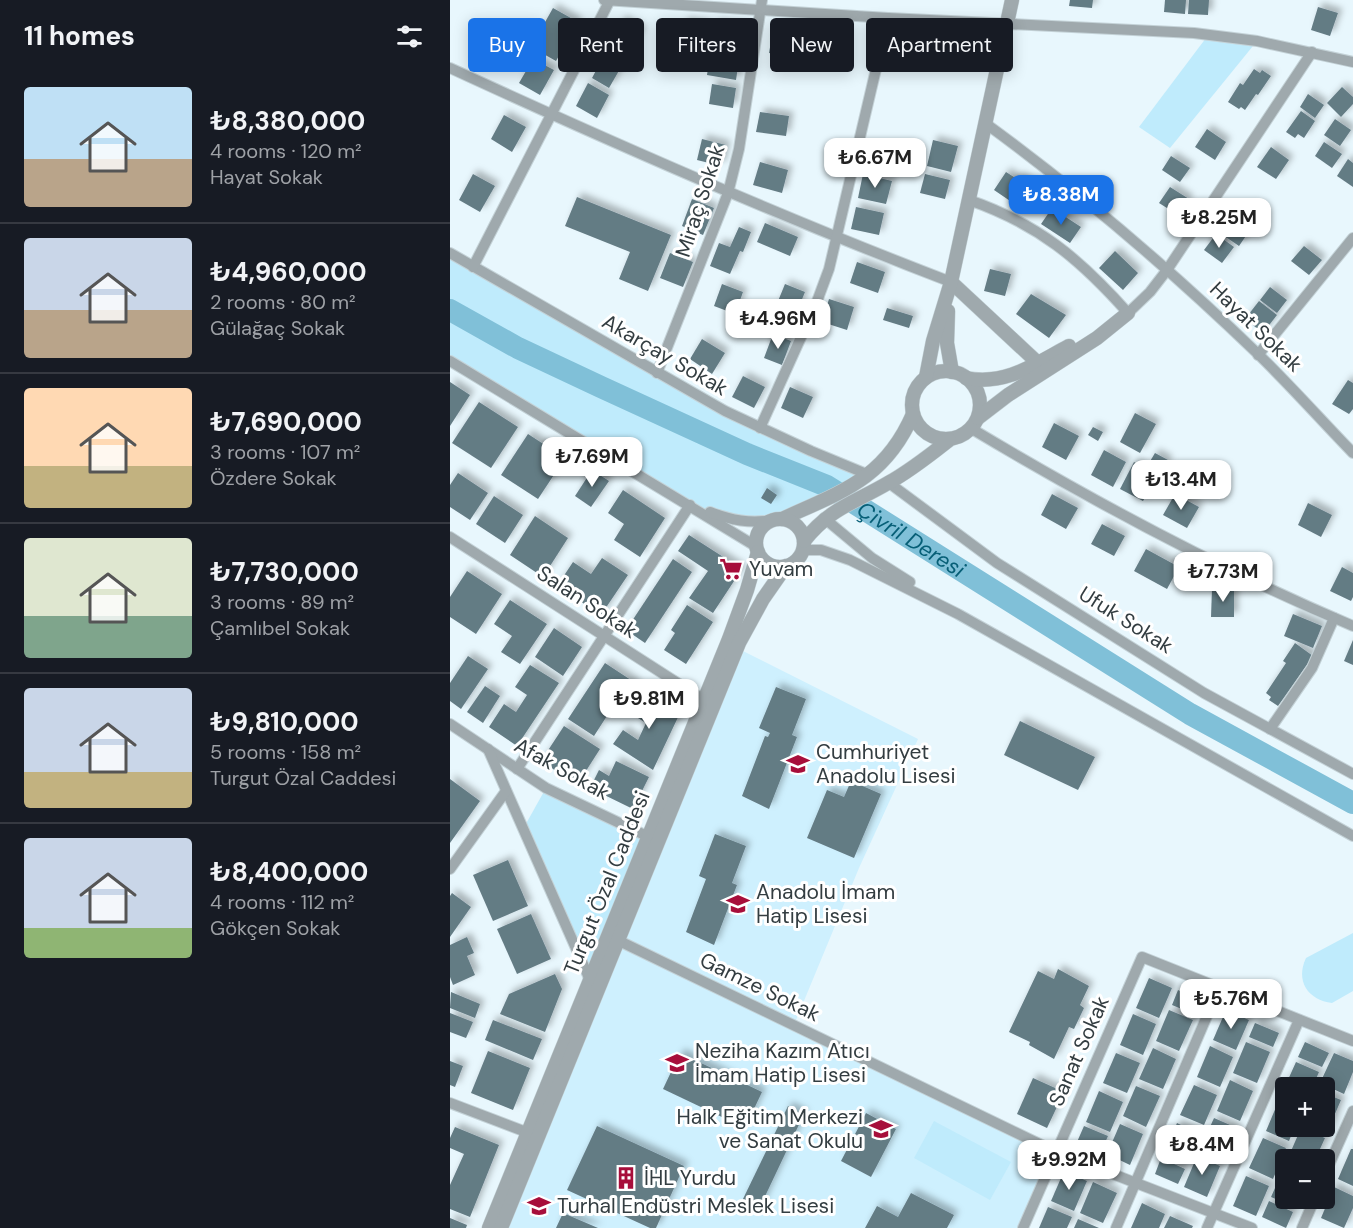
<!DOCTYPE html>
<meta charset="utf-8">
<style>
:root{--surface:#171b24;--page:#242831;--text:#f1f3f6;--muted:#9ea1a6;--line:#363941;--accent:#1a73e8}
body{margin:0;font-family:"DM Sans",sans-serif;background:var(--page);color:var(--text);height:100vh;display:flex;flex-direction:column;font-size:22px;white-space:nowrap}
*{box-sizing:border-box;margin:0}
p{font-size:20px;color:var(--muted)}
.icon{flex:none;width:33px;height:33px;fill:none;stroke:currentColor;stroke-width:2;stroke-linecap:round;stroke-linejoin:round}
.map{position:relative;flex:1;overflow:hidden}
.drawer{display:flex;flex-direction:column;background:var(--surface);width:450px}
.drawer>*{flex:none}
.top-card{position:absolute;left:18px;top:18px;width:570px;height:54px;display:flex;gap:12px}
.fabs{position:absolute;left:825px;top:1077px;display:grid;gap:12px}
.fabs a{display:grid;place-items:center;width:60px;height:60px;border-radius:6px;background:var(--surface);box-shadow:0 3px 15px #0003;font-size:30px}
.price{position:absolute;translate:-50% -51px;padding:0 14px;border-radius:12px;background:#fff;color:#222;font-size:20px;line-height:39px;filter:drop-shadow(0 2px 3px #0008)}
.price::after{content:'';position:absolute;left:50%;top:36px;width:18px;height:14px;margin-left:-9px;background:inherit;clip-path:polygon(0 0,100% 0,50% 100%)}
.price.on{background:var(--accent);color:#fff}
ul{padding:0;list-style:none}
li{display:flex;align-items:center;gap:18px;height:150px;padding:0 24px}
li+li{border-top:2px solid var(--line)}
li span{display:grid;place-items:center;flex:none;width:168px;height:120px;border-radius:6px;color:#555}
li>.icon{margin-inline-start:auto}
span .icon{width:72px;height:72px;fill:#fffc;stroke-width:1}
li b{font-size:26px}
h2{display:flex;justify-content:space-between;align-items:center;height:72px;padding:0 24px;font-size:26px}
.tag{padding:0 21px;border-radius:6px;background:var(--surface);box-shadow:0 3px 15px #0003;font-size:21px;line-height:54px}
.tag.on{background:var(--accent);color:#fff}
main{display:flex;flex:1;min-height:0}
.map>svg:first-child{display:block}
</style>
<main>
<section class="drawer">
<h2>11 homes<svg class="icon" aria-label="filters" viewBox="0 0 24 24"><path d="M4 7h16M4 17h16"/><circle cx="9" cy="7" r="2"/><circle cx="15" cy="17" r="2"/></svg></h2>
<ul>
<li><span style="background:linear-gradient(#bfe0f5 60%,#b9a48a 0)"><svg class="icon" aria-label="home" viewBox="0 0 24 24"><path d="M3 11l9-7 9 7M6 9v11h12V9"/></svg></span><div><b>₺8,380,000</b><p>4 rooms · 120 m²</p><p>Hayat Sokak</p></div></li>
<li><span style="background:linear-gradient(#c9d6e8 60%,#b9a48a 0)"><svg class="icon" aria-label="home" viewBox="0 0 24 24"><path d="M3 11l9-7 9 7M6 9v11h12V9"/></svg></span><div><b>₺4,960,000</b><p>2 rooms · 80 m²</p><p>Gülağaç Sokak</p></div></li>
<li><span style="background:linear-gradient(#ffd9b3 65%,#c2b280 0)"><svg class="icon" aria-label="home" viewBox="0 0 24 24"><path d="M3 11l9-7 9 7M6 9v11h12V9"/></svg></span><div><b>₺7,690,000</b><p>3 rooms · 107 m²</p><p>Özdere Sokak</p></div></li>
<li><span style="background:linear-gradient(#dfe7d0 65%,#7fa58c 0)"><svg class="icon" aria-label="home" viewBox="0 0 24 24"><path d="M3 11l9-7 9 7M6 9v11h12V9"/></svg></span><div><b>₺7,730,000</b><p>3 rooms · 89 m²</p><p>Çamlıbel Sokak</p></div></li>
<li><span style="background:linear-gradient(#c9d6e8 70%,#c2b280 0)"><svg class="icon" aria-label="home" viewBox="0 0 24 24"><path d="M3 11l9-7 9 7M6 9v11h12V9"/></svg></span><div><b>₺9,810,000</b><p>5 rooms · 158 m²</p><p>Turgut Özal Caddesi</p></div></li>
<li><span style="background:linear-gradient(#c9d6e8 75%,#8fb573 0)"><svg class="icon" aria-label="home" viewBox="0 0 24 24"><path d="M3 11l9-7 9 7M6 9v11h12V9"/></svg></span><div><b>₺8,400,000</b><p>4 rooms · 112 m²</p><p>Gökçen Sokak</p></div></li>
</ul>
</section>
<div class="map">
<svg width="903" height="1228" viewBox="0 0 903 1228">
<defs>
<filter id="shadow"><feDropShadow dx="4.5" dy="-4.5" stdDeviation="3" flood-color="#0004"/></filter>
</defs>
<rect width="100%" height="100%" fill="#e8f7fd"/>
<!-- built -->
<path fill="#cef0fe" d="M287,648L468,739L409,868L344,1025L606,1152L573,1228H51Z"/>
<!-- green -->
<g fill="#bfebfc">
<path d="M759,34L807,41L720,148L689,127Z"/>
<path d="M0,253L244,394L419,475L332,519L292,522L240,505L0,361Z"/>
<path d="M96,788L198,837L140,980L73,829Z"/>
<path d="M903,933V991L882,1003C858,1000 845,981 856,958Z"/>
<path d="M484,1121L561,1162L540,1200L464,1158Z"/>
</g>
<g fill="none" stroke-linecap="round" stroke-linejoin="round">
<!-- river -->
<path stroke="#80c0d8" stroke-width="22" id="s1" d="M0,310L68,348L151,387L297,454L377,486L740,714L903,803"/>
</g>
<!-- building -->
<g fill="#647b84" filter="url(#shadow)">
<path d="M620,0H643L642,8L619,6Z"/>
<path d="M715,0H736L735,14L714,12Z"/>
<path d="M739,0H759L758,15L738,14Z"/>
<path d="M868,7L888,13L880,36L861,30Z"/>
<path d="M103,8L128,22L106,61L81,47Z"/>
<path d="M172,20L191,31L176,57L158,47Z"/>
<path d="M234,22L255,25L251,53L229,50Z"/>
<path d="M265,24L293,28L290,47L262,42Z"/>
<path d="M323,30L354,35L351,57L319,53Z"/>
<path d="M156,52L174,62L159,88L142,78Z"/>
<path d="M260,55L289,60L286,80L257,75Z"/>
<path d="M83,59L104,70L90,95L69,83Z"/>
<path d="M804,69L810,73L812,70L821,76L808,95L806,94L795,110L791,107L789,109L778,102L790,83L793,85Z"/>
<path d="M138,83L159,95L147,118L126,106Z"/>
<path d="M262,84L286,88L283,108L259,104Z"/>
<path d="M892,87L903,97V104L891,117L877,103Z"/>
<path d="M858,94L874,105L865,118L850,107Z"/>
<path d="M851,111L865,121L854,138L848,134L845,138L836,132Z"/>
<path d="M310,112L339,116L336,136L306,132Z"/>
<path d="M54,115L76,127L62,152L41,139Z"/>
<path d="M885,119L901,130L890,146L874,135Z"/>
<path d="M757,129L776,142L765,160L745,147Z"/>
<path d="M252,139L276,145L271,166L247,160Z"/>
<path d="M483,140L508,146L501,172L477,166Z"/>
<path d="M874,142L892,154L882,168L865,156Z"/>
<path d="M821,147L839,160L826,179L807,167Z"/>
<path d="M721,156L740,168L730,182L712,170Z"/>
<path d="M898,159L903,163V187L887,176Z"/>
<path d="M310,162L338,170L332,193L303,185Z"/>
<path d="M556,172L567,179L569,176L584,185L569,207L544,190Z"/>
<path d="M23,174L45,186L30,212L9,200Z"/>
<path d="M413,174L442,181L436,204L408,198Z"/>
<path d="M475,174L500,180L495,199L470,193Z"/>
<path d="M720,187L739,199L728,215L709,203Z"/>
<path d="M127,197L221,235L198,291L169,279L180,252L115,226Z"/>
<path d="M242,199L264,208L253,235L232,226Z"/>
<path d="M406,207L434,213L429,235L401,229Z"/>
<path d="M602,208L631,227L620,243L591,224Z"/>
<path d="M779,215L800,230L789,246L767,231Z"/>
<path d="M315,223L348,237L340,256L307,242Z"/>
<path d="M289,227L301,232L293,252L290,251L280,274L260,266L269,243L280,247Z"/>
<path d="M766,234L784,247L772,263L754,250Z"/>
<path d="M854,246L872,260L859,275L841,261Z"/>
<path d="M665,251L688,273L673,290L649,268Z"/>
<path d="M220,253L243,262L233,287L210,278Z"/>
<path d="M407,262L435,272L428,293L400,283Z"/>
<path d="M540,269L561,274L555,296L534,291Z"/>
<path d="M272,284L293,292L285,314L264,306Z"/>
<path d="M335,284L355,292L346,314L326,306Z"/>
<path d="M820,287L837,300L827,313L810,300Z"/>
<path d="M581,294L616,315L599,338L566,314Z"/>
<path d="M379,299L404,307L397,330L372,322Z"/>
<path d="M809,301L827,315L813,333L795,319Z"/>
<path d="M437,308L463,316L459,328L433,320Z"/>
<path d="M323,334L341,341L332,365L314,358Z"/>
<path d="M252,339L275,353L262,374L240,359Z"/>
<path d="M293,376L315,387L304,408L282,397Z"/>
<path d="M898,380L903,383V409L899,414L882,404Z"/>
<path d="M0,382L20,395L0,426Z"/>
<path d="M340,387L363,397L353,418L331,408Z"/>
<path d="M29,402L68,427L41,468L2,443Z"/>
<path d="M685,413L706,424L690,453L670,442Z"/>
<path d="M604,423L629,436L616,460L592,447Z"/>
<path d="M643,427L653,432L648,441L638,435Z"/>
<path d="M78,434L115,458L88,499L51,475Z"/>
<path d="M654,450L676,462L663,487L641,475Z"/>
<path d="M705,453L718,460L713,470L699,463Z"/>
<path d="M684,462L708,475L693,501L670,489Z"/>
<path d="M142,470L159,481L141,507L125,496Z"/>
<path d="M8,473L38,493L20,520L0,507V485Z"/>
<path d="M317,488L327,495L321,504L311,498Z"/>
<path d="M173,490L215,518L190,557L164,540L174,524L158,513Z"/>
<path d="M602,494L628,508L616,529L591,515Z"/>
<path d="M725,494L749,507L737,528L713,515Z"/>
<path d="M44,496L73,515L55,543L26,524Z"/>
<path d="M858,503L882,515L871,537L848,525Z"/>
<path d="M85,516L118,538L93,577L60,555Z"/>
<path d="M652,524L675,536L664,556L641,544Z"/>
<path d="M239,535L292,569L263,613L239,598L258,571L228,551Z"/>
<path d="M696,549L729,567L717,589L684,571Z"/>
<path d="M152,558L178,575L151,615L107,586L123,562L141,574Z"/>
<path d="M223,559L242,572L195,643L176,630Z"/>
<path d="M892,567L903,573V597L901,601L880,591Z"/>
<path d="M17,571L52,594L26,634L0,617V597Z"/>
<path d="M762,589L784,590V617H761Z"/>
<path d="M60,600L97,624L70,664L51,652L62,636L44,624Z"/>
<path d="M237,605L263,622L236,664L214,650L225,633L221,630Z"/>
<path d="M843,614L872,626L863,648L834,636Z"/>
<path d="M104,628L132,647L113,676L85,657Z"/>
<path d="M903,640V665L894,661Z"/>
<path d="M845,643L863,656L828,706L819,700L821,697L816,693L836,663L833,661Z"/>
<path d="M18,656L38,669L11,709L0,701V683Z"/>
<path d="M155,663L187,684L171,710L164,705L144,736L118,719Z"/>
<path d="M80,665L109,683L67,746L39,727L54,704L66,712L77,695L65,687Z"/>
<path d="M35,686L50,696L33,723L17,712Z"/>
<path d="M326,687L356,699L342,735L347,737L319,809L292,796L315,736L318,737L320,733L309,728Z"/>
<path d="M195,690L230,713L203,770L163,744L173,730L188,740L196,723L180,713Z"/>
<path d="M570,721L645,757L628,790L554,755Z"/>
<path d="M114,726L150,749L127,785L91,761Z"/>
<path d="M166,761L199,777L183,809L140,788L149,770L159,776Z"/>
<path d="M0,779L30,801L0,843Z"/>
<path d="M401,781L431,794L404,858L357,838L377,790L394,797Z"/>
<path d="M265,834L296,846L282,883L287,885L264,945L236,932L256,879L249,876Z"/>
<path d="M58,860L78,906L43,921L23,875Z"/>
<path d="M2,893L21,907L0,937V896Z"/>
<path d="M81,914L101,959L67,974L47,929Z"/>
<path d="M17,937L24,953L17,956L25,975L3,985L0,977V945Z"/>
<path d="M608,969L639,986L630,1005L634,1008L624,1029L619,1027L604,1059L579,1045L580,1042L559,1032L588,971L604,979Z"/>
<path d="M105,974L112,989L95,1032L50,1014L59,994Z"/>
<path d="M699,978L722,988L709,1018L686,1008Z"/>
<path d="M728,990L752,1001L746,1015L722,1005Z"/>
<path d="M1,992L30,1004L25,1018L0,1008Z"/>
<path d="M719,1010L743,1020L729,1051L706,1041Z"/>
<path d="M776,1010L799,1020L786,1050L763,1040Z"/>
<path d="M0,1013L23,1022L16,1038L0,1032Z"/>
<path d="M683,1014L706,1024L693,1055L670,1045Z"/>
<path d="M43,1020L92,1039L83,1060L35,1040Z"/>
<path d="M805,1023L829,1033L823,1047L799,1037Z"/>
<path d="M796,1042L820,1052L807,1083L783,1073Z"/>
<path d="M855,1042L879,1053L872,1067L848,1057Z"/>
<path d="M760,1046L783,1057L770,1087L747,1077Z"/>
<path d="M703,1048L726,1059L713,1089L689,1079Z"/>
<path d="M38,1051L80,1068L63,1110L21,1093Z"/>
<path d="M230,1053L312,1092L295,1128L213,1089Z"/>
<path d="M666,1053L690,1063L677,1093L653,1083Z"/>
<path d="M884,1053L903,1061V1072L894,1094L870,1083Z"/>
<path d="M0,1061L13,1066L5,1087L0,1085Z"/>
<path d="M846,1062L869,1072L862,1088H836V1094L832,1093Z"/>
<path d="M583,1078L614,1092L597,1128L567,1114Z"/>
<path d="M780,1080L803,1091L790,1121L767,1111Z"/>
<path d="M744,1085L767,1095L754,1125L730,1115Z"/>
<path d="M686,1086L710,1096L696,1127L673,1116Z"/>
<path d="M649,1091L673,1102L660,1132L636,1122Z"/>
<path d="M874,1093L891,1100L878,1130L869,1126H874Z"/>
<path d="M829,1100L836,1103V1126H845L839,1141L816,1131Z"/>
<path d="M338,1106L354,1114L309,1209L292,1201Z"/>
<path d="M416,1113L446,1129L421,1177L391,1161Z"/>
<path d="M764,1118L787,1128L774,1159L750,1149Z"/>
<path d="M727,1123L750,1134L737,1164L713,1154Z"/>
<path d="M670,1124L693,1134L680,1165L657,1154Z"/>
<path d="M147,1126L234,1166L206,1228H200L117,1190Z"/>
<path d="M634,1126L658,1136L651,1152L627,1142Z"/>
<path d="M5,1127L49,1145L20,1217L0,1209V1185L14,1154L0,1148V1138Z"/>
<path d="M851,1128L875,1138L865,1160L838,1158Z"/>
<path d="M813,1138L836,1148L823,1179L799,1168Z"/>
<path d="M901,1149H903V1186L888,1179Z"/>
<path d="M747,1156L770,1166L757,1197L734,1187Z"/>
<path d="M711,1158L735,1169L728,1184L705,1174Z"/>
<path d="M836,1163V1198H848L844,1207L821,1197Z"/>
<path d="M614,1171L637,1181L624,1211L601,1201Z"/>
<path d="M796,1176L819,1186L806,1216L783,1206Z"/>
<path d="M643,1182L667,1193L653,1223L630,1213Z"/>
<path d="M884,1187L903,1196V1208L894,1228L871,1218Z"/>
<path d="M461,1193L504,1215L497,1228H415L427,1206L448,1217Z"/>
<path d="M819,1201L843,1212L836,1228L812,1217Z"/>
<path d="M692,1203L715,1214L709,1228H681Z"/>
<path d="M598,1207L622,1217L617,1228H589Z"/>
<path d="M113,1213L148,1228H106Z"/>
<path d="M720,1216L743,1226L742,1228H714Z"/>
<path d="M0,1218L17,1225L16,1228H0Z"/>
<path d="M628,1219L649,1228H624Z"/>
</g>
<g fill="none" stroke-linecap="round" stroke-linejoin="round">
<!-- minor casing -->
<g stroke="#c4d2d7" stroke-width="12">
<g id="minor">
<path d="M154,0L438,18L744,33L807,41L903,62"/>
<path d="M0,68C165,144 331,217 501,282"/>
<path d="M535,123C631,193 722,271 808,354C840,385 871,420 903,453"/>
<path d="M519,200C588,224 629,258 678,313L700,292L717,270L862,52"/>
<path d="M0,253L275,411L361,451L419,475"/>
<path d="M23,267L160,0"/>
<path d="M808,355L903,238"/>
<path d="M0,361L307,547"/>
<path d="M207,373L278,193L289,149L312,0"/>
<path d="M310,428L366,304L379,269L438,18"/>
<path d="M522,429C644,502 771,570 903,626"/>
<path d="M439,483L547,563L754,693L903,774"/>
<path d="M260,512C281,520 300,524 322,520"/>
<path d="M374,518L422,558L460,582"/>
<path d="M0,537L254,700"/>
<path d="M353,550H371L400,560L508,614L903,836"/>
<path d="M0,724L96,788L203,839"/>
<path d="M820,729L862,668L884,618"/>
<path d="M38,749L140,980"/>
<path d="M67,769L240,505"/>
<path d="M0,869L56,791"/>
<path d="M161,937L606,1152L802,1228"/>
<path d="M0,1103L84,1135"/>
<path d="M874,1176L903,1111"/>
<path d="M573,1228L692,957L903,1041"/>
<path d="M666,1228L769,988"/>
<path d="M757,1228L849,1020"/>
<path d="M852,1228L865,1198"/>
</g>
</g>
<!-- tertiary casing -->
<g stroke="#c4d2d7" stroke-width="15">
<g id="tertiary">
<path d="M501,282L588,363"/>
<path d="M498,311L497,343L502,372"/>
<circle cx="496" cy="405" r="34"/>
<path d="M476,377L483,341L501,282L562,0"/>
<path d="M516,378C556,386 585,364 619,346"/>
<path d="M528,418L558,395L647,338L678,313"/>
<path d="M332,519C391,492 435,479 463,414"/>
<circle cx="330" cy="543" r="24"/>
<path d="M354,541C380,508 404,503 438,483C460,471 480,455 499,440"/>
<path d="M39,1228L279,639L297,590L308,552"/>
<path d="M51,1228L289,643L313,599L336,566"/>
</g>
</g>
<!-- minor -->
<use href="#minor" stroke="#9fa9ad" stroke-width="10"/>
<!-- tertiary -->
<use href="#tertiary" stroke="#9fa9ad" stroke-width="14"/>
</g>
<!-- icons -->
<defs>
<g id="supermarket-bare" transform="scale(1.8)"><path d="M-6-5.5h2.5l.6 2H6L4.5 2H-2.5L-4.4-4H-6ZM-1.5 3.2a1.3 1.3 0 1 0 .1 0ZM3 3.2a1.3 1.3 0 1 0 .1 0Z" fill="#a70e3b" stroke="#fff" stroke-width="2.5" paint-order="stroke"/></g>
<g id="school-bare" transform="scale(1.8)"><path d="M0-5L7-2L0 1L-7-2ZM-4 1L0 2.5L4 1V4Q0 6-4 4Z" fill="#a70e3b" stroke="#fff" stroke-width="2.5" paint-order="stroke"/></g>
<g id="building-bare" transform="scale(1.8)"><path d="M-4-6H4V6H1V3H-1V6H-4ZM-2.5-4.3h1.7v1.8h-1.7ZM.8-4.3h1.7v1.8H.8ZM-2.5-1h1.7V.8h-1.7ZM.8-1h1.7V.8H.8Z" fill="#a70e3b" stroke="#fff" stroke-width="2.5" paint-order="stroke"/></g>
</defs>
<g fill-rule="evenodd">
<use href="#supermarket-bare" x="281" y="569"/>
<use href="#school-bare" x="348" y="764"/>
<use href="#school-bare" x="288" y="904"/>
<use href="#school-bare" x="227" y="1063"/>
<use href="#school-bare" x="431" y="1129"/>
<use href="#building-bare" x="176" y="1178"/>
<use href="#school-bare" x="89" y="1206"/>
</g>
<g text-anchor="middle" stroke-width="6" stroke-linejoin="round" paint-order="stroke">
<!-- street labels -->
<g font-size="21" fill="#333d41" stroke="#fff">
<text transform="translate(250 201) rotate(-72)" y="7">Miraç Sokak</text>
<text transform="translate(806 327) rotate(44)" y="7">Hayat Sokak</text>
<text transform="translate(215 355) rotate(30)" y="7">Akarçay Sokak</text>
<text transform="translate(137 602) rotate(33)" y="7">Salan Sokak</text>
<text transform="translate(676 620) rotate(32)" y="7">Ufuk Sokak</text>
<text transform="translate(112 769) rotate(29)" y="7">Afak Sokak</text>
<text transform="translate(157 883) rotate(-68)" y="7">Turgut Özal Caddesi</text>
<text transform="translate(310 987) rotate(26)" y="7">Gamze Sokak</text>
<text transform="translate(629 1051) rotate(-66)" y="7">Sanat Sokak</text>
</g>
<!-- poi labels -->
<g font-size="21" fill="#333d41" stroke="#fff" text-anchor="start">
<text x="299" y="576">Yuvam</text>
<text x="366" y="759">Cumhuriyet<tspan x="366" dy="24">Anadolu Lisesi</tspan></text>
<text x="306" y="899">Anadolu İmam<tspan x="306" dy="24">Hatip Lisesi</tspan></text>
<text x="245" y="1058">Neziha Kazım Atıcı<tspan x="245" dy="24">İmam Hatip Lisesi</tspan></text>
<text x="413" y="1124" text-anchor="end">Halk Eğitim Merkezi<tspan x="413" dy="24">ve Sanat Okulu</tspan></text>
<text x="194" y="1185">İHL Yurdu</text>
<text x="107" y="1213">Turhal Endüstri Meslek Lisesi</text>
</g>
<!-- water labels -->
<g font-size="22" font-style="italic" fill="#075f77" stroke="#fff">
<text dy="8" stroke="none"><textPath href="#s1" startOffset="516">Çivril Deresi</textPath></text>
</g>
</g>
</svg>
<div class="fabs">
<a>+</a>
<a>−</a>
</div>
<b class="price" style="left:425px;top:189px">₺6.67M</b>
<b class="price on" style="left:611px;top:226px">₺8.38M</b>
<b class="price" style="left:769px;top:249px">₺8.25M</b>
<b class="price" style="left:328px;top:350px">₺4.96M</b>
<b class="price" style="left:142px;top:488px">₺7.69M</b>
<b class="price" style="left:731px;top:511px">₺13.4M</b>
<b class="price" style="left:773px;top:603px">₺7.73M</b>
<b class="price" style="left:199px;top:730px">₺9.81M</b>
<b class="price" style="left:781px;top:1030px">₺5.76M</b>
<b class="price" style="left:752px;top:1176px">₺8.4M</b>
<b class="price" style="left:619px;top:1191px">₺9.92M</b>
<div class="top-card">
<a class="tag on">Buy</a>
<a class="tag">Rent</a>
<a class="tag">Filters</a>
<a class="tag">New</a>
<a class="tag">Apartment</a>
</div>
</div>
</main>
